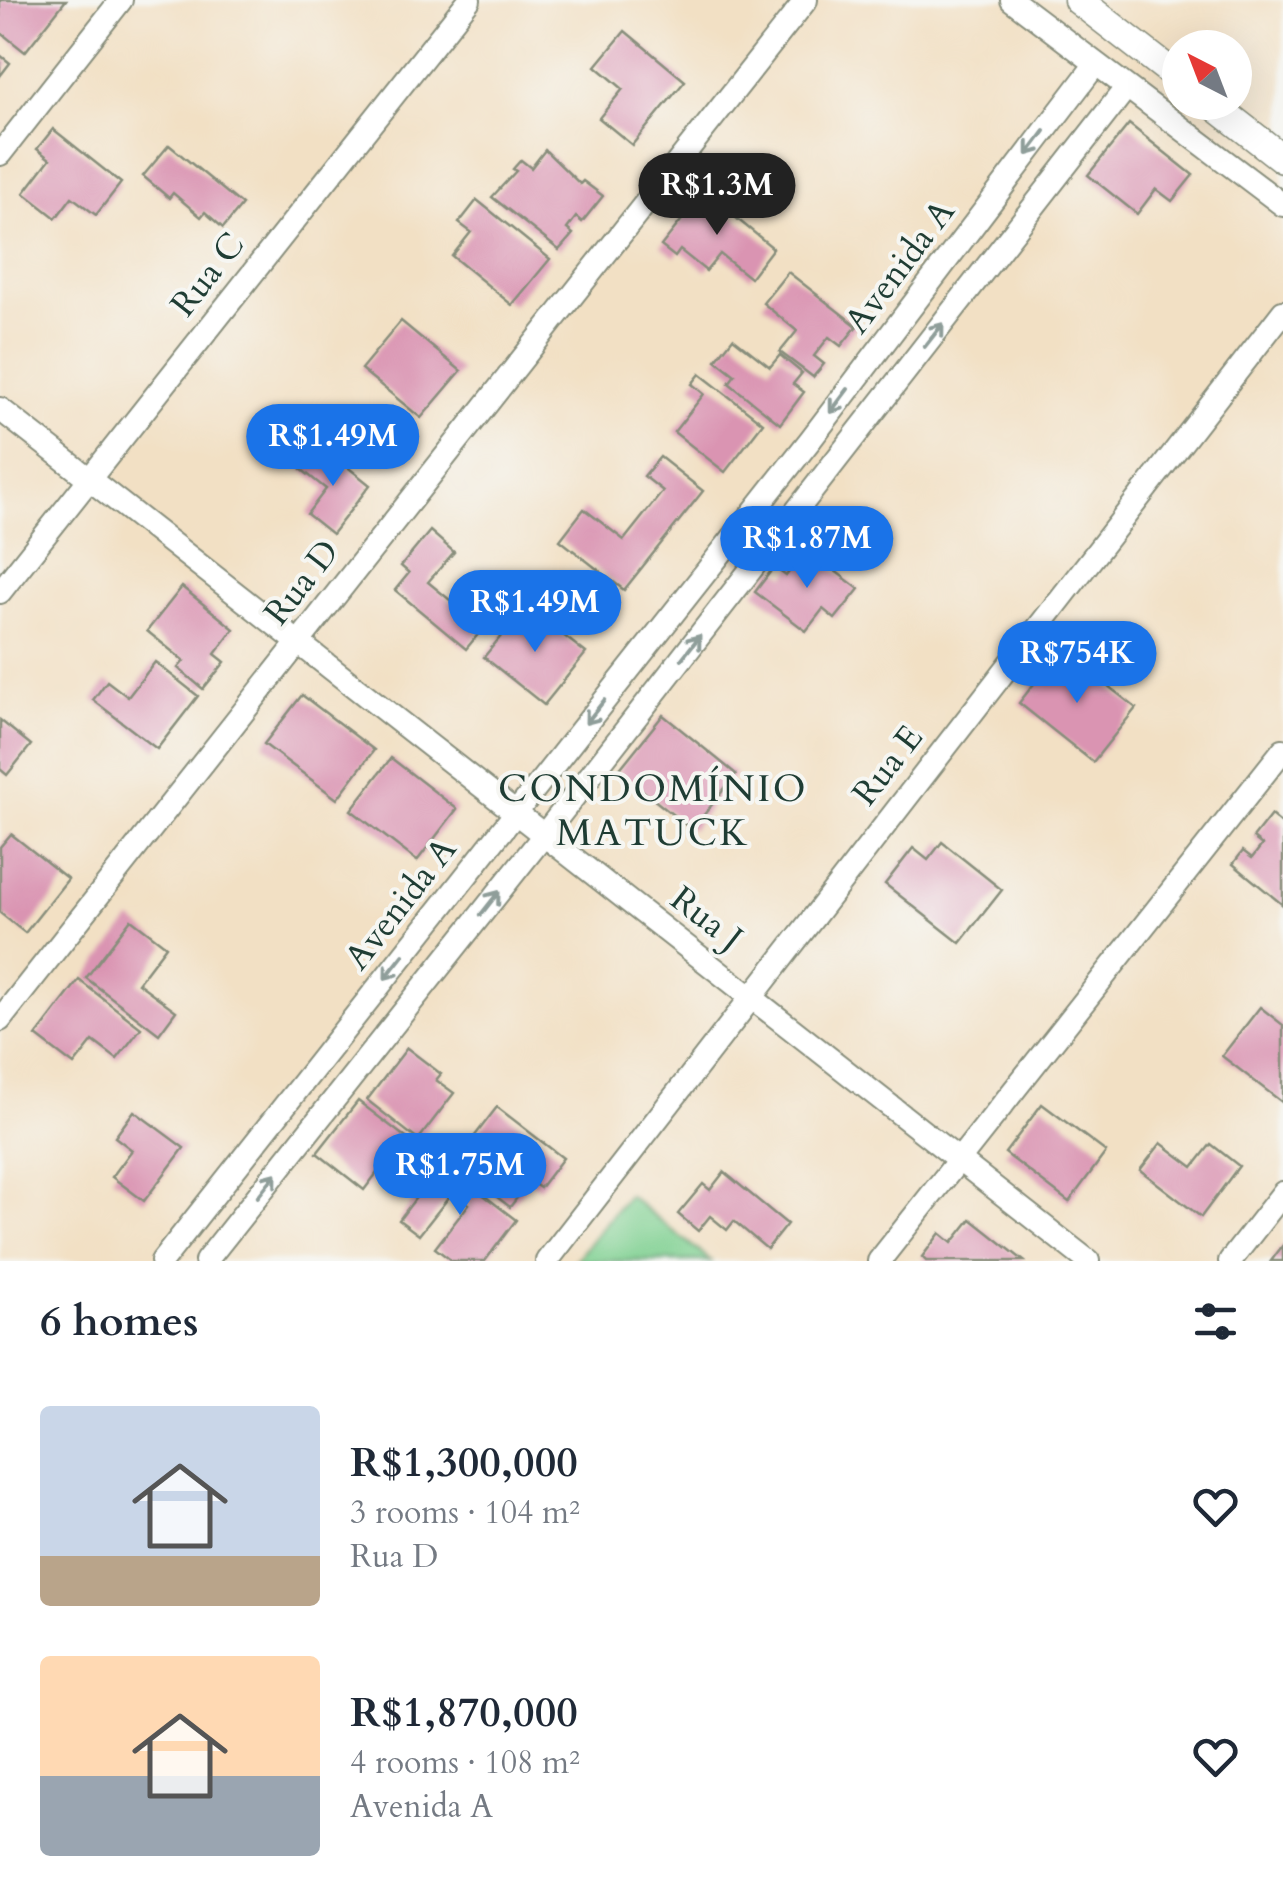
<!DOCTYPE html>
<meta charset="utf-8">
<style>
:root{--surface:#fff;--page:#f2f2f3;--text:#1f2937;--muted:#747a83;--accent:#1a73e8}
body{margin:0;font-family:Cardo,serif;background:var(--page);color:var(--text);height:100vh;display:flex;flex-direction:column;font-size:38px;white-space:nowrap}
*{box-sizing:border-box;margin:0}
p{font-size:32px;color:var(--muted)}
.icon{flex:none;width:55px;height:55px;fill:none;stroke:currentColor;stroke-width:2;stroke-linecap:round;stroke-linejoin:round}
.map{position:relative;height:1261px;overflow:hidden}
.side{display:flex;flex-direction:column;background:var(--surface);flex:1}
.side>*{flex:none}
.needle{width:65px;rotate:318deg}
.controls{position:absolute;left:1162px;top:30px;display:grid;gap:20px}
.controls a{display:grid;place-items:center;width:90px;height:90px;border-radius:50%;background:var(--surface);box-shadow:0 10px 40px #0002;font-size:50px}
.price{position:absolute;translate:-50% -85px;padding:0 22px;border-radius:35px;background:var(--accent);color:#fff;font-size:32px;line-height:65px;filter:drop-shadow(0 2px 5px #0008)}
.price::after{content:'';position:absolute;left:50%;top:60px;width:30px;height:22px;margin-left:-15px;background:inherit;clip-path:polygon(0 0,100% 0,50% 100%)}
.price.current{background:#222;color:#fff}
ul{padding:0;list-style:none}
li{display:flex;align-items:center;gap:30px;height:250px;padding:0 40px}
li span{display:grid;place-items:center;flex:none;width:280px;height:200px;border-radius:10px;color:#555}
li>.icon{margin-inline-start:auto}
span .icon{width:120px;height:120px;fill:#fffc;stroke-width:1}
li b{font-size:42px}
h2{display:flex;justify-content:space-between;align-items:center;height:120px;padding:0 40px;font-size:42px}
.map>svg:first-child{display:block}
</style>
<div class="map">
<svg width="1283" height="1261" viewBox="0 0 1283 1261">
<rect width="100%" height="100%" fill="#f6f6f2"/>
<filter id="ink" filterUnits="userSpaceOnUse"><feTurbulence type="fractalNoise" baseFrequency=".01" numOctaves="2"/><feDisplacementMap in="SourceGraphic" scale="20" xChannelSelector="R" yChannelSelector="G"/><feConvolveMatrix kernelMatrix="1 2 1 2 8 2 1 2 1" color-interpolation-filters="sRGB"/></filter>
<filter id="wash" filterUnits="userSpaceOnUse"><feTurbulence type="fractalNoise" baseFrequency=".0048" numOctaves="4" result="noise"/><feDisplacementMap in="SourceGraphic" scale="40" xChannelSelector="R" yChannelSelector="G"/><feGaussianBlur stdDeviation="2.25" result="paint"/><feColorMatrix in="noise" values="0 0 0 0 0 0 0 0 0 0 0 0 0 0 0 0 0 1.4 0 .05"/><feComposite in="paint" operator="in"/></filter>
<g filter="url(#wash)">
<rect width="100%" height="100%" fill="#f2e0c4"/>
<!-- green -->
<path fill="#7fd091" stroke="#4f8662" stroke-width="2.5" d="M628,1195L711,1261H575Z"/>
<g id="blocks">
<!-- building -->
<g fill="#da94b2">
<path d="M0,0H66L25,52L0,32Z"/>
<path d="M625,31L685,81L632,145L599,118L623,89L596,66Z"/>
<path d="M0,55L10,63L0,76Z"/>
<path d="M1129,124L1193,175L1172,201L1156,189L1137,214L1088,175Z"/>
<path d="M53,129L121,183L96,215L72,197L56,218L24,193L50,159L37,149Z"/>
<path d="M169,145L242,205L223,228L205,212L201,217L173,193L169,198L143,176Z"/>
<path d="M545,150L580,184L583,181L603,196L582,222L576,217L567,229L573,234L559,250L492,197L516,171L513,169L521,160L531,168Z"/>
<path d="M704,192L773,248L750,278L720,254L706,271L680,250L675,257L661,246Z"/>
<path d="M477,200L550,259L512,305L452,256L471,232L459,223Z"/>
<path d="M788,272L857,326L841,346L829,337L814,356L824,364L813,377L780,352L797,331L763,303Z"/>
<path d="M401,321L461,371L421,418L361,369Z"/>
<path d="M733,338L770,367L780,355L802,373L793,384L804,392L780,424L729,383L735,375L716,360Z"/>
<path d="M700,374L763,423L725,472L674,432L704,394L692,384Z"/>
<path d="M320,445L370,485L332,534L307,514L326,489L301,469Z"/>
<path d="M660,457L703,491L624,590L560,540L584,509L624,540L663,491L644,476Z"/>
<path d="M430,531L454,552L428,582L456,605L482,574L509,597L466,649L395,590L409,573L401,566Z"/>
<path d="M806,549L859,589L835,619L823,609L806,631L755,592L774,567L786,576Z"/>
<path d="M182,587L234,629L215,654L225,662L203,689L178,668L184,661L147,631Z"/>
<path d="M526,606L586,653L544,705L484,657Z"/>
<path d="M1061,649L1136,708L1093,762L1019,703Z"/>
<path d="M155,662L198,696L157,749L93,700L107,681L128,697Z"/>
<path d="M302,695L374,750L337,799L264,744Z"/>
<path d="M663,715L736,774L692,830L618,771Z"/>
<path d="M0,720L31,745L7,775L0,769Z"/>
<path d="M391,758L457,809L417,861L351,810Z"/>
<path d="M1271,815L1283,825V905L1233,864L1243,851L1252,858L1262,845L1253,838Z"/>
<path d="M11,834L68,879L25,933L0,913V847Z"/>
<path d="M942,842L1002,890L960,943L885,884L913,848L928,860Z"/>
<path d="M131,919L166,946L138,983L176,1011L159,1034L86,978Z"/>
<path d="M79,980L141,1028L117,1059L93,1041L74,1065L36,1036Z"/>
<path d="M1260,1007L1283,1025V1103L1222,1056Z"/>
<path d="M407,1048L441,1074L436,1080L454,1093L418,1140L367,1100Z"/>
<path d="M358,1101L418,1147L400,1171L386,1161L364,1190L317,1153Z"/>
<path d="M1042,1104L1106,1152L1069,1202L1005,1153Z"/>
<path d="M497,1107L563,1158L540,1188L530,1181L510,1207L462,1170L472,1157L497,1177L508,1163L474,1137Z"/>
<path d="M134,1111L184,1148L144,1201L112,1177L132,1150L115,1137Z"/>
<path d="M1161,1143L1193,1167L1211,1144L1239,1166L1201,1217L1140,1170Z"/>
<path d="M442,1163L516,1220L485,1261H452L435,1248L469,1204L453,1192L419,1235L399,1220Z"/>
<path d="M724,1172L787,1224L767,1249L734,1221L727,1230L710,1216L698,1231L678,1214L703,1184L710,1190Z"/>
<path d="M971,1219L1024,1261H926L922,1257L940,1233L952,1243Z"/>
<path d="M1283,1245V1261H1271Z"/>
</g>
</g>
</g>
<g filter="url(#ink)">
<use href="#blocks" fill-opacity="0" stroke="#888e7c" stroke-width="2.5"/>
<g fill="none" stroke-linecap="round" stroke-linejoin="round">
<!-- minor casing -->
<g stroke="#888e7c" stroke-width="26">
<g id="minor">
<path d="M1012,0L1283,205"/>
<path d="M0,154L121,0"/>
<path d="M0,409L1088,1261"/>
<path d="M0,592L469,0"/>
<path d="M0,1020L806,0"/>
<path d="M162,1261L811,439L1095,65"/>
<path d="M206,1261L544,835L1126,88"/>
<path d="M547,1261L1283,312"/>
<path d="M879,1261L1283,750"/>
<path d="M1230,1261L1283,1193"/>
</g>
</g>
<!-- tertiary casing -->
<g stroke="#888e7c" stroke-width="31">
<g id="tertiary">
<path d="M1078,0L1180,79"/>
<path d="M1210,102L1283,159"/>
</g>
</g>
<!-- minor -->
<use href="#minor" stroke="#fff" stroke-width="22"/>
<!-- tertiary -->
<use href="#tertiary" stroke="#fff" stroke-width="28"/>
</g>
<!-- one-way arrows -->
<defs><path id="oneway-shaft" d="M-6 0H5M1.5-3L5.5 0L1.5 3" fill="none" stroke-width="1.6" stroke-linecap="round" stroke-linejoin="round" transform="scale(2.5)"/></defs>
<g stroke="#8f9e9a">
<use href="#oneway-shaft" transform="translate(1036 143) rotate(127)"/>
<use href="#oneway-shaft" transform="translate(934 335) rotate(-52)"/>
<use href="#oneway-shaft" transform="translate(839 401) rotate(127)"/>
<use href="#oneway-shaft" transform="translate(691 647) rotate(-52)"/>
<use href="#oneway-shaft" transform="translate(595 712) rotate(128)"/>
<use href="#oneway-shaft" transform="translate(490 903) rotate(-52)"/>
<use href="#oneway-shaft" transform="translate(394 967) rotate(128)"/>
<use href="#oneway-shaft" transform="translate(267 1185) rotate(-52)"/>
</g>
</g>
<g text-anchor="middle" stroke-width="8" stroke-linejoin="round" paint-order="stroke">
<!-- street labels -->
<g font-size="35" fill="#1f3d34" stroke="#f6f6f2">
<text transform="translate(899 266) rotate(-53)" y="12">Avenida A</text>
<text transform="translate(207 274) rotate(-52)" y="12">Rua C</text>
<text transform="translate(301 582) rotate(-52)" y="12">Rua D</text>
<text transform="translate(887 765) rotate(-52)" y="12">Rua E</text>
<text transform="translate(400 903) rotate(-52)" y="12">Avenida A</text>
<text transform="translate(707 918) rotate(38)" y="12">Rua J</text>
</g>
<!-- neighbourhood labels -->
<g font-size="38" letter-spacing="2.5" fill="#1f3d34" stroke="#f6f6f2">
<text x="653" y="801">CONDOMÍNIO<tspan x="653" dy="44">MATUCK</tspan></text>
</g>
</g>
</svg>
<div class="controls">
<a><svg class="needle" viewBox="-14 -14 28 28"><path d="M0-13l5 13h-10z" fill="#e53935"/><path d="M0 13l5-13h-10z" fill="#747a83"/></svg></a>
</div>
<b class="price current" style="left:717px;top:238px">R$1.3M</b>
<b class="price" style="left:333px;top:489px">R$1.49M</b>
<b class="price" style="left:807px;top:591px">R$1.87M</b>
<b class="price" style="left:535px;top:655px">R$1.49M</b>
<b class="price" style="left:1077px;top:706px">R$754K</b>
<b class="price" style="left:460px;top:1218px">R$1.75M</b>
</div>
<section class="side">
<h2>6 homes<svg class="icon" aria-label="filters" viewBox="0 0 24 24"><path d="M4 7h16M4 17h16"/><circle cx="9" cy="7" r="2"/><circle cx="15" cy="17" r="2"/></svg></h2>
<ul>
<li><span style="background:linear-gradient(#c9d6e8 75%,#b9a48a 0)"><svg class="icon" aria-label="home" viewBox="0 0 24 24"><path d="M3 11l9-7 9 7M6 9v11h12V9"/></svg></span><div><b>R$1,300,000</b><p>3 rooms · 104 m²</p><p>Rua D</p></div><svg class="icon" aria-label="heart" viewBox="0 0 24 24"><path d="M12 20l-8-8c-3-5 5-10 8-4 3-6 11-1 8 4z"/></svg></li>
<li><span style="background:linear-gradient(#ffd9b3 60%,#9aa5b1 0)"><svg class="icon" aria-label="home" viewBox="0 0 24 24"><path d="M3 11l9-7 9 7M6 9v11h12V9"/></svg></span><div><b>R$1,870,000</b><p>4 rooms · 108 m²</p><p>Avenida A</p></div><svg class="icon" aria-label="heart" viewBox="0 0 24 24"><path d="M12 20l-8-8c-3-5 5-10 8-4 3-6 11-1 8 4z"/></svg></li>
</ul>
</section>
